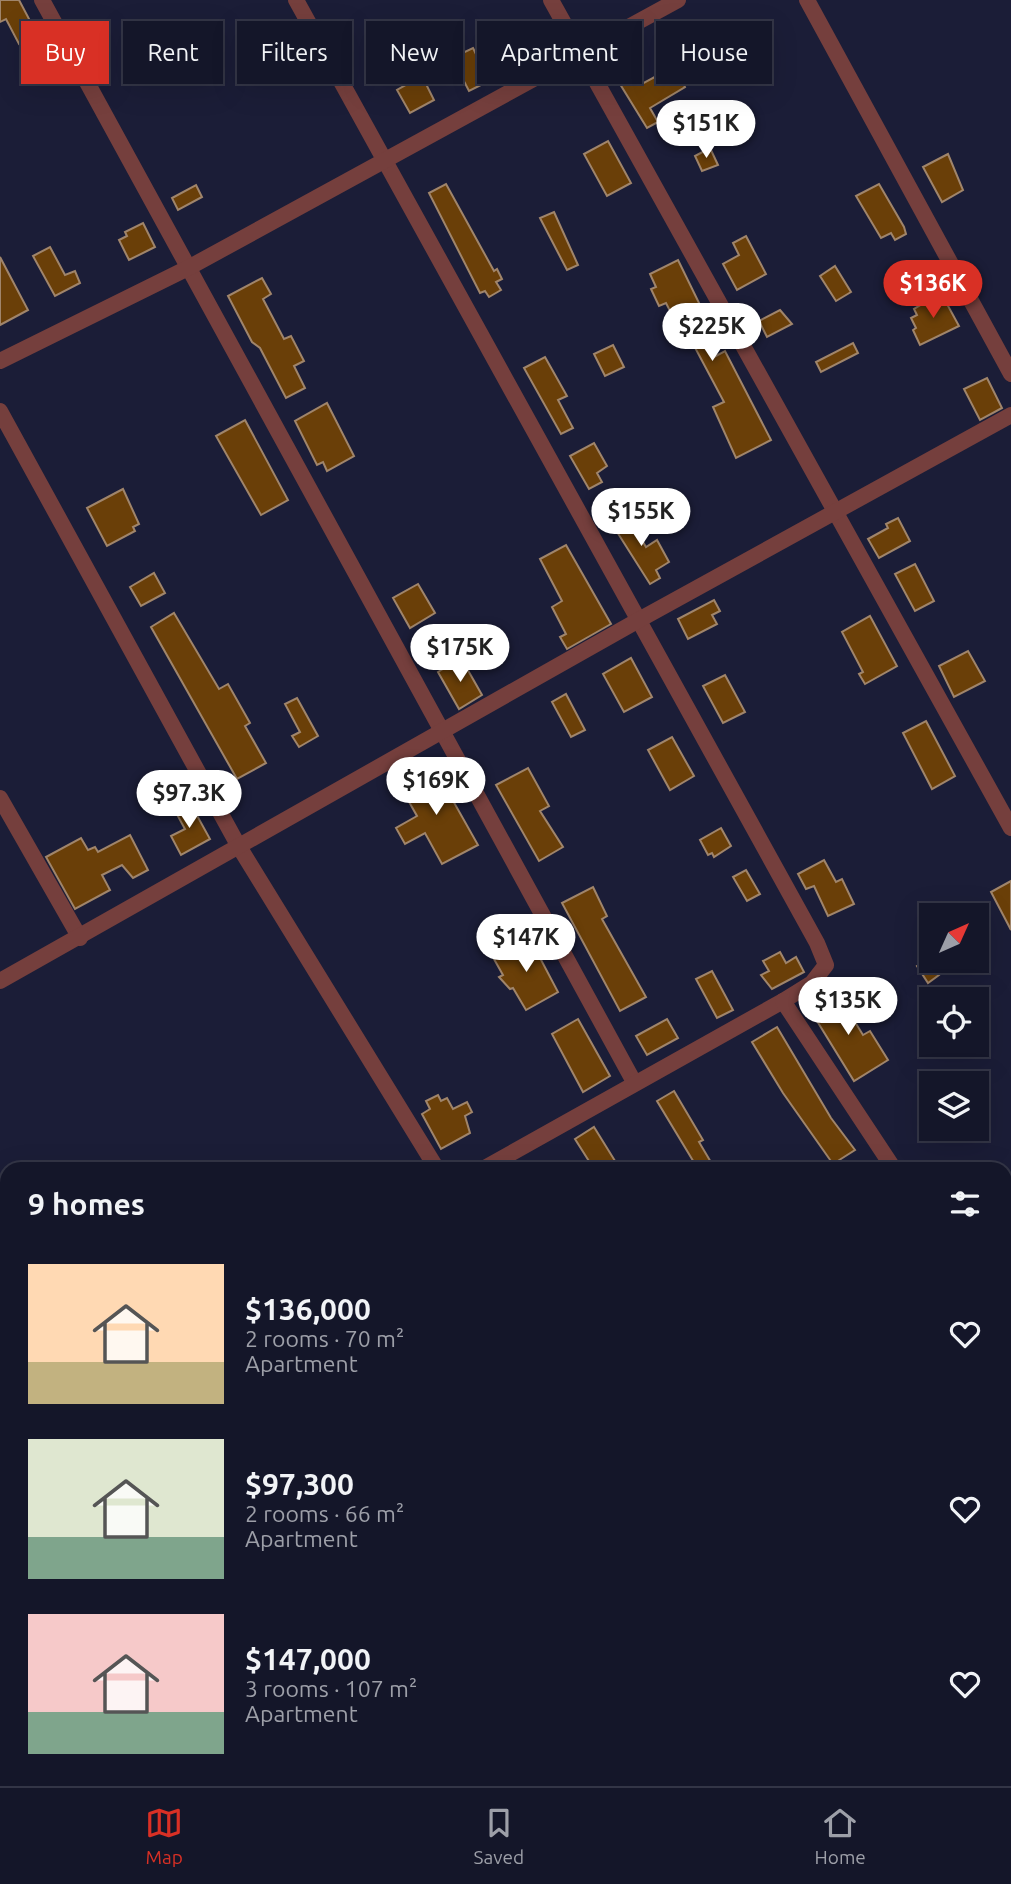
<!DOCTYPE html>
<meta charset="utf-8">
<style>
:root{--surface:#141629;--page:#212335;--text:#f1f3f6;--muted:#9d9fa8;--line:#333546;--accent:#d93025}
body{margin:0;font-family:Ubuntu,sans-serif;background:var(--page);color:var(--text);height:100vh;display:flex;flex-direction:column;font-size:26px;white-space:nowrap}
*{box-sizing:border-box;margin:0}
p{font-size:23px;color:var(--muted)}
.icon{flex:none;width:38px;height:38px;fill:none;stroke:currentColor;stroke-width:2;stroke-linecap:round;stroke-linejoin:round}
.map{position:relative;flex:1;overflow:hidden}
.side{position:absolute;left:0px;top:1162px;width:1012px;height:625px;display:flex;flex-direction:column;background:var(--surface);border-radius:21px 21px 0 0;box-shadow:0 7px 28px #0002,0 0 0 2px var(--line)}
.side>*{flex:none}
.guide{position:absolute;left:21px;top:21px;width:970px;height:63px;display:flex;gap:14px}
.needle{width:46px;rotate:45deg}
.fabs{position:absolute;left:919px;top:903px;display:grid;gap:14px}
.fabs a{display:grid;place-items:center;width:70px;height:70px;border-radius:0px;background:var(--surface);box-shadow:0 7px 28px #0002,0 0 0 2px var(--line);font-size:35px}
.price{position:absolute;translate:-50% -60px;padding:0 16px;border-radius:24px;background:#fff;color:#222;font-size:23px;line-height:46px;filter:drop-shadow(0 2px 4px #0008)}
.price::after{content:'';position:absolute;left:50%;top:42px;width:21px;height:16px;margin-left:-10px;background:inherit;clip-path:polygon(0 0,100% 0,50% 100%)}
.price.selected{background:var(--accent);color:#fff}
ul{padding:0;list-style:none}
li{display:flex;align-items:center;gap:21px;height:175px;padding:0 28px}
li span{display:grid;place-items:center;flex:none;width:196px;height:140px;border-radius:0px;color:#555}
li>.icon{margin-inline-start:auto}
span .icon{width:84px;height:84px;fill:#fffc;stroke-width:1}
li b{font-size:30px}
h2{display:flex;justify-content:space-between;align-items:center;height:84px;padding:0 28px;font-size:30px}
.tag{padding:0 24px;border-radius:0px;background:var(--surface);box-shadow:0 7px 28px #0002,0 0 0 2px var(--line);font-size:24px;line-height:63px}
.tag.selected{background:var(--accent);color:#fff}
.tab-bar{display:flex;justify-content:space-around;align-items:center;height:98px;border-top:2px solid var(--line);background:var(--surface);font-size:19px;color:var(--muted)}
.tab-bar a{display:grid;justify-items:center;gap:4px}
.tab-bar .selected{color:var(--accent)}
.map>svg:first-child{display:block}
</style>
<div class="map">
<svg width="1011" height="1786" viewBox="0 0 1011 1786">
<rect width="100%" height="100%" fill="#1b1d37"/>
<!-- building -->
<g fill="#6a3f08" stroke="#a0856b" stroke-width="2">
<path d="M0,0H19L37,34L19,44L6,19L0,22Z"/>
<path d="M473,48L489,81L469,91L452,58Z"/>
<path d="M671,57L676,65L682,61L689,72L680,77L685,87L650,108L658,122L647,128L620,84L637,74L642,84L664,72L659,63Z"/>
<path d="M422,76L434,100L410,113L397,90Z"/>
<path d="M608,141L631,183L607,196L584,154Z"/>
<path d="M710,148L718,165L702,171L695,156Z"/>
<path d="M948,154L963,190L942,202L923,167Z"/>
<path d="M446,184L494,271L497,269L502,279L496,282L501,290L489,297L485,291L480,293L429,193Z"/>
<path d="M879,184L904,227L906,234L895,240L891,233L881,238L856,196Z"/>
<path d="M196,185L202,197L178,210L172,198Z"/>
<path d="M554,212L578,265L567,270L540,218Z"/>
<path d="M143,223L155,247L129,260L119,240L127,236L125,232Z"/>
<path d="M746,236L766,274L737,290L723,264L739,255L733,243Z"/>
<path d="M50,247L65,275L75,271L80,283L55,296L33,256Z"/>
<path d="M0,257L28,310L0,325Z"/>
<path d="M678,260L701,307L692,311L714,357L725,351L771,440L736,458L713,407L724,402L691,340L686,342L666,303L659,306L651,289L656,287L650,274Z"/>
<path d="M835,266L851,292L836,301L820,276Z"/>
<path d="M262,278L271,294L263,299L284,339L291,336L304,361L294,366L305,388L286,398L260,348L252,342L228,296Z"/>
<path d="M941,293L959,326L920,345L913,330L916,328L911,318L917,315L914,309Z"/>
<path d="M780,310L792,324L767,337L759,321Z"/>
<path d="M853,343L858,353L821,372L816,362Z"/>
<path d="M613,345L624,367L605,376L594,354Z"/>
<path d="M545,357L567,396L558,400L573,428L561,434L524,368Z"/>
<path d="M987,378L1002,408L980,420L964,389Z"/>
<path d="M327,403L354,456L327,471L323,462L317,465L295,421Z"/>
<path d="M245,420L288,500L261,515L216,436Z"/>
<path d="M594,443L607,466L597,473L602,482L589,489L570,456Z"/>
<path d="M123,489L139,524L133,527L135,531L107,546L87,508Z"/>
<path d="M625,511L646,547L657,540L669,562L656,570L660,578L650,584L612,524L616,521L614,517Z"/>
<path d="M898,518L910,541L879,558L868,539L888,528L886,524Z"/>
<path d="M566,545L611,624L567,649L560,637L566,634L552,607L562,601L540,559Z"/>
<path d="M915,564L934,601L915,611L895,574Z"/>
<path d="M154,573L165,593L141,606L130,587Z"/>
<path d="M418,584L435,613L410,628L393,598Z"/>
<path d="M714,600L720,611L712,615L717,624L688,639L678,619Z"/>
<path d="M174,613L219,689L228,684L250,723L245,726L266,763L237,779L151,627Z"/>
<path d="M870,616L897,666L865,684L859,674L863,672L842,632Z"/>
<path d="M968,651L985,681L954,697L939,666Z"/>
<path d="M461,658L482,695L459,709L438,672Z"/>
<path d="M631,658L652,697L624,712L603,674Z"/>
<path d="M725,675L745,712L723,723L703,686Z"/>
<path d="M566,694L585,730L571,737L552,702Z"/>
<path d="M297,698L318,736L299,747L292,736L300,732L285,704Z"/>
<path d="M926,721L955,776L932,789L903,733Z"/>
<path d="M672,737L694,776L670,790L648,750Z"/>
<path d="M434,767L478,845L442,864L425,833L405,844L396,828L417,816L400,786Z"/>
<path d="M528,768L549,806L540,811L563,847L539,861L496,785Z"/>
<path d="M189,801L210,839L181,855L171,836L185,829L174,809Z"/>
<path d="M721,828L731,846L714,857L712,853L708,855L700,840Z"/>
<path d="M130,835L148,870L133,878L122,865L102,875L110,890L75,909L46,857L81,838L88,850L95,847L98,852Z"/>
<path d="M824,860L836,882L842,879L854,904L828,916L814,886L806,889L798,874Z"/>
<path d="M746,870L760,894L747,901L733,877Z"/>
<path d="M1011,881V930L991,892Z"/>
<path d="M593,887L607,916L602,919L646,997L620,1011L562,903Z"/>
<path d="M529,937L558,992L526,1010L513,988L510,989L499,977L503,975L494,959Z"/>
<path d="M780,952L786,963L796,957L804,972L772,989L761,975L769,971L763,961Z"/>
<path d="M928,959L939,975L928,983L917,966Z"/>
<path d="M712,971L733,1010L717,1018L696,979Z"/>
<path d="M836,991L863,1035L870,1031L888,1060L854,1081L809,1008Z"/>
<path d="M578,1019L610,1076L583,1092L552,1034Z"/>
<path d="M667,1019L678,1038L647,1055L636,1036Z"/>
<path d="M777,1027L831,1118L855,1150L833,1164L783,1093L752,1042Z"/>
<path d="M674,1091L703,1140L699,1142L715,1169H698L657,1101Z"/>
<path d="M438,1095L441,1101L447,1098L453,1109L467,1102L472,1112L465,1116L470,1133L441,1149L422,1114L430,1109L426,1101Z"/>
<path d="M594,1127L620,1169H594L575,1139Z"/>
</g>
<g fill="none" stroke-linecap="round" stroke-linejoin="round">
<!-- minor -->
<g stroke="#753f3d" stroke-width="16">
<path d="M42,0L634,1082"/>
<path d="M296,0L817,943L826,965L812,983L783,1001L483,1169"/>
<path d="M551,0L1011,828"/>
<path d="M807,0L1011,374"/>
<path d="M0,361L188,268L678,0"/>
<path d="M0,411L238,845L437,1169"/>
<path d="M0,798L80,938"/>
<path d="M0,981L637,621L1011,415"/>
<path d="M783,1001L894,1169"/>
<path d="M1004,1336L1011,1346"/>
<path d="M0,1443L7,1437"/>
<path d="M0,1582L7,1596"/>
<path d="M357,1780L361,1786"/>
<path d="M829,1780L833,1786"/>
<path d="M84,1786L94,1780"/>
<path d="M335,1786L345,1780"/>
</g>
</g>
</svg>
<div class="fabs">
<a><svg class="needle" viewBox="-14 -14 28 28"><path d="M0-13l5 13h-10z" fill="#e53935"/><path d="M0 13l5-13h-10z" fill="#9d9fa8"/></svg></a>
<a><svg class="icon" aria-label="locate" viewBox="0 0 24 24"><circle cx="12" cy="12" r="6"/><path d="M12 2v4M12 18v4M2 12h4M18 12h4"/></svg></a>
<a><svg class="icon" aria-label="layers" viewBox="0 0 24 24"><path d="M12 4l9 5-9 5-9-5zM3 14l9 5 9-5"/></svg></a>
</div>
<b class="price" style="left:706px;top:160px">$151K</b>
<b class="price selected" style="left:933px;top:320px">$136K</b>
<b class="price" style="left:712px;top:363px">$225K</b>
<b class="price" style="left:641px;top:548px">$155K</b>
<b class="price" style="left:460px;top:684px">$175K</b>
<b class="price" style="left:436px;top:817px">$169K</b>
<b class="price" style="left:189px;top:830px">$97.3K</b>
<b class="price" style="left:526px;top:974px">$147K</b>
<b class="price" style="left:848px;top:1037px">$135K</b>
<div class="guide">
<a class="tag selected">Buy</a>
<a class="tag">Rent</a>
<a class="tag">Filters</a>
<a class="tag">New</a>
<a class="tag">Apartment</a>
<a class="tag">House</a>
</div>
<section class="side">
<h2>9 homes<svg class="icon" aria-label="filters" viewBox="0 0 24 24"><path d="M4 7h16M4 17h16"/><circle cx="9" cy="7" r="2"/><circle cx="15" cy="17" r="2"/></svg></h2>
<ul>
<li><span style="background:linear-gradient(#ffd9b3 70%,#c2b280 0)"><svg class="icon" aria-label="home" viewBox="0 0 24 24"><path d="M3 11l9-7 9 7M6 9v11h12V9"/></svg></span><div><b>$136,000</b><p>2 rooms · 70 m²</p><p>Apartment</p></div><svg class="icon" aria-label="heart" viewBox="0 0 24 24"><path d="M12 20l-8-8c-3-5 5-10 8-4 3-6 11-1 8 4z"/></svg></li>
<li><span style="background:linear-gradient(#dfe7d0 70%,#7fa58c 0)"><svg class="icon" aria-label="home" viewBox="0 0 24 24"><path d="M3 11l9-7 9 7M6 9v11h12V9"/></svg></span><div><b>$97,300</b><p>2 rooms · 66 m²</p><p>Apartment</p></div><svg class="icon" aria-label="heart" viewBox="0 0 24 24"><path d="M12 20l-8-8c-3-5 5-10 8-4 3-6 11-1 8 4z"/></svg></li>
<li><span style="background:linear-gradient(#f6c9c9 70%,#7fa58c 0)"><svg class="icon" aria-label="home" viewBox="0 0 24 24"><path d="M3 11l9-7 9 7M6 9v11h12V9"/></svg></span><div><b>$147,000</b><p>3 rooms · 107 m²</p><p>Apartment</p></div><svg class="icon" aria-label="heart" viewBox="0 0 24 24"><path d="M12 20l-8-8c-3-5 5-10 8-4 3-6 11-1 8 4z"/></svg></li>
</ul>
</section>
</div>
<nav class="tab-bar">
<a class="selected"><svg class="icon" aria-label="map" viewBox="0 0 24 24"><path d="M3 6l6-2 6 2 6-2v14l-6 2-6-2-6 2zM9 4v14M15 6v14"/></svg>Map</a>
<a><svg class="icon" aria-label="saved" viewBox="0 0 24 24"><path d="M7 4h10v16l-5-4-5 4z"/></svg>Saved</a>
<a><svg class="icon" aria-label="home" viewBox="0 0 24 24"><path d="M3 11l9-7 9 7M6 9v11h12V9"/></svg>Home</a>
</nav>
